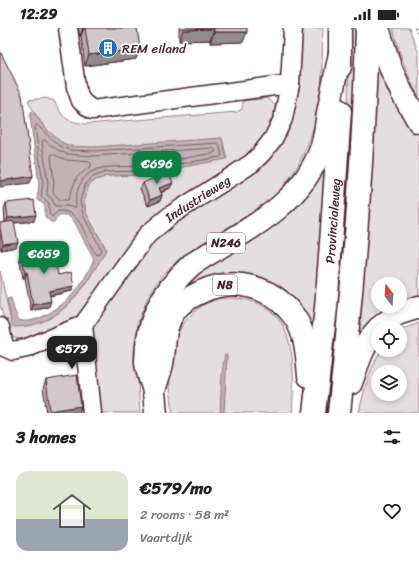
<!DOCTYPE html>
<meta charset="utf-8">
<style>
:root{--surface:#fff;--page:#f2f2f2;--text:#202124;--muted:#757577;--accent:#0b8043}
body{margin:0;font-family:Sriracha,sans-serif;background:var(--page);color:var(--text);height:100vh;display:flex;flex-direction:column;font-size:15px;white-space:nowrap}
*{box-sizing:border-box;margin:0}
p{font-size:13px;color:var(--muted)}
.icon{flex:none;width:22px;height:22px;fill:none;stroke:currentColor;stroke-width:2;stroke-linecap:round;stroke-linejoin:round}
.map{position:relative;height:385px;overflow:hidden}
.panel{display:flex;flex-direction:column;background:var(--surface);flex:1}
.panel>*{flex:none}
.needle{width:26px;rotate:343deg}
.controls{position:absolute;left:371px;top:249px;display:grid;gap:8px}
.controls a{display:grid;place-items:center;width:36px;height:36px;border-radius:50%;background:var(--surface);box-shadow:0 2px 6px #0003;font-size:20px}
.price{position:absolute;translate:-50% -34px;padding:0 9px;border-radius:8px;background:var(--accent);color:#fff;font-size:13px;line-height:26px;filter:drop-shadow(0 1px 2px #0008)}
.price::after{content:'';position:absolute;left:50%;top:24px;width:12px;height:9px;margin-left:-6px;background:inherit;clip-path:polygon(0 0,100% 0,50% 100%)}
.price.active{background:#222;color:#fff}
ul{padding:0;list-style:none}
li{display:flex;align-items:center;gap:12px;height:100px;padding:0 16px}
li span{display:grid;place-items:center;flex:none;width:112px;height:80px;border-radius:12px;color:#555}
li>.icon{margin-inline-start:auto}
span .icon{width:48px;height:48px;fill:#fffc;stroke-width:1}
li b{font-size:17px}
h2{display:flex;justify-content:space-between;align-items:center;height:48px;padding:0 16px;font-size:17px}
.status{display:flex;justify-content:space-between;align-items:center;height:28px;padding:0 20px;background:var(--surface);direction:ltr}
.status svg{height:11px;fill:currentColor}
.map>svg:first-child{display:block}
</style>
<div class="status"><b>12:29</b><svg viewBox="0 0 49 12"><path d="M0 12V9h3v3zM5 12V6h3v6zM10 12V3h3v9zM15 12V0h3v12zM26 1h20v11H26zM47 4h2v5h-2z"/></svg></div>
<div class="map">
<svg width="419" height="385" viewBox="0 0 419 385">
<rect width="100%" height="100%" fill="#fff"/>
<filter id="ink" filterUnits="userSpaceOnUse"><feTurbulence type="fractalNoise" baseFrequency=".025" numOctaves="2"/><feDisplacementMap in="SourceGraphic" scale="8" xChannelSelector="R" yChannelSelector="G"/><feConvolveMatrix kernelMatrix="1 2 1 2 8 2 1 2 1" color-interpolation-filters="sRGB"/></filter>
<g filter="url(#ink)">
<!-- green -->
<g fill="#e5dee0" stroke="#987e86" fill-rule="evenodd">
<path d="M302,0H323L321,75L310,111L299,136L282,161L267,175L196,219L178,232L162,247L148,269L138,294L136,321L140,385H97L90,301L146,220L163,202L246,150L258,140L299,43Z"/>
<path d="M349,0H360L356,75L335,348H328L348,77Z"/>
<path d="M393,0H409L419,26V69C407,47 399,25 393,0Z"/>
<path d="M375,9L412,95L419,106V272L356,321ZM378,256H400V278H378Z"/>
<path d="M46,70L54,73C64,92 65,92 85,96L237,84L242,81L243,73L267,70L276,78L273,94L247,131L227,145L171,176L146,197L91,274L78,287L65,295L38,307L20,311L14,310L8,306L0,277V243L10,289L14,299L49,290L66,279L85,258L106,221L86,185L84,173L89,157L96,152L107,148L139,147L222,110C188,113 153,116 119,118C103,119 85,121 70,118C52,113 35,88 28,72Z"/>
<path d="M328,111L314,318L286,268L173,267L188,250L236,216Z"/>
<path d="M234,270C248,271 262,275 273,285C297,306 294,356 292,385H173C171,366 167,345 171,326C175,302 193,277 218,271C223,270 229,270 234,270Z"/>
<path d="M419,295V385H359C364,361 369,343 381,322H400V302ZM378,344H400V366H378Z"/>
</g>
<!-- water -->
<g fill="#c1b3b6" stroke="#91787e">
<path d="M32,83L46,101L61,114L70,118L93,119L222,110L227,131L139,147L107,148L96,152L89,157L84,173L86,185L106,221L104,226C83,261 62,299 14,299L12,297L7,271L11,270L14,282L19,292C35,298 62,278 72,267C81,258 88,244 94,232L74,193L67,187H59L54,194H51L45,189V177L37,172L39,156L30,88Z"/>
<path d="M225,326L227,327V330L224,385H220L222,346Z"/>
</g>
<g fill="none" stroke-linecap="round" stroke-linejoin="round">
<!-- shore -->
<g stroke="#7a5a63" stroke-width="1">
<path d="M37,97L58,117L70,122L93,123L218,115L219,116L222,127L220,129L138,143L106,144L93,149L86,155L80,173L83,187L101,221L99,226L97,227C83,211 84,182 58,183L52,189L49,186V175L41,169L43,155L35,99Z"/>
<path d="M44,112L56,121L67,126L92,128L213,120L216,123L214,125C189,129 164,135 139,138C123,140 105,136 91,144C80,151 74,167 76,179L74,180L68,178H55L52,171L47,167L48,155L42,114Z"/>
<path d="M52,126L67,132L90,134L91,135V138L77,149L68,172H60L53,164L54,155L51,128Z"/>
</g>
<!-- minor casing -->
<g stroke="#4a1f2b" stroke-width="21">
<g id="minor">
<path d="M68,0L76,59L81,73L92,82L290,56"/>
<path d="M83,297L92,385"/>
<path id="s1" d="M0,299L4,319L13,323L27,320L83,297L147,207L171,187L234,147L252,135L262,125L273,111L283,91L290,56L293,0"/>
</g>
</g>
<!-- major casing -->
<g stroke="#4a1f2b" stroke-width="25">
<g id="major">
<path d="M378,0L391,41L402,65L419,94"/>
<path d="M379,300L397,286L419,279"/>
<path d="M351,355C358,335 363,316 378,301"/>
<path d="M339,385C353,257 364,129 367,0"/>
</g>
</g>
<!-- highway casing -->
<g stroke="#4a1f2b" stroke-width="25">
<g id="highway">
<path d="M340,39V0"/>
<path d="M154,362C157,353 160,344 162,336C166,315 162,299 176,281C183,273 192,268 201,264C234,248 271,258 293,287C306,304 307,327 309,348"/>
<path d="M156,385C155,377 155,368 153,360C151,352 146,342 146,334C146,293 162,264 191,237C241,204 299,181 321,121C325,110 326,97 328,85C332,65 336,45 340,25"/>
<path id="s2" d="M314,385L326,280L331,215L340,83"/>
</g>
</g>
<!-- path -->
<path stroke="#4a1f2b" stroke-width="2.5" stroke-dasharray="1 3" stroke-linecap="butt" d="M415,0L419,9"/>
<!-- minor -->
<use href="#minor" stroke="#fff" stroke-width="18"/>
<!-- major -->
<use href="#major" stroke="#fff" stroke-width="22"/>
<!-- highway -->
<use href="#highway" stroke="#fff" stroke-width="22"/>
</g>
<!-- wall -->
<g fill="#b5abaf" stroke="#4a1f2b">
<path d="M78,0H137L136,31L85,38L81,8H80Z"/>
<path d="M179,0H247L243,14L210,15V12L179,13Z"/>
<path d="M143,155L170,160L161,165L162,167L160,173L148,178L140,161Z"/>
<path d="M6,175L34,193L14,195L16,219L1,222L0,217V195L5,194L4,181Z"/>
<path d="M21,224L47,230L58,247L72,263L50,268L49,279L31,283L25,250H23L19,230Z"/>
<path d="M46,352L81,378L79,385H47L43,360Z"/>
</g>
<!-- shaded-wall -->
<g fill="#938b8e" stroke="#4a1f2b">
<path d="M83,0H84L81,8H80Z"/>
<path d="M214,1L210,12L179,13L183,2Z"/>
<path d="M214,4H247L243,14L210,15Z"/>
<path d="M140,21L136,31L85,38L89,27Z"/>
<path d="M33,148L30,155L0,159V153Z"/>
<path d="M173,155L170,160L157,166L159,160Z"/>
<path d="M162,167L160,173L148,178L150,172Z"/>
<path d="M36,187L34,193L5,196L8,190Z"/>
<path d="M18,214L16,219L1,222L3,216Z"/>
<path d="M27,244L25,250H23L25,245Z"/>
<path d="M74,258L72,263L47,268L49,263Z"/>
<path d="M51,273L49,279L31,283L33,277Z"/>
<path d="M81,378L79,385H50V383Z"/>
</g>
<!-- building -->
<g fill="#d2c7cb" stroke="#4a1f2b">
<path d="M85,0H137L140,21L89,27Z"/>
<path d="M183,0H247V4H214V1L183,2Z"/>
<path d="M0,23L22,67L33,148L0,153Z"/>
<path d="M168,144L173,155L159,160L162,167L150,172L143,155Z"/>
<path d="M34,172L36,187L8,190L6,175Z"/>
<path d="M14,193L18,214L3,216L0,200V195Z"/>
<path d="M45,220L47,230L55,229L58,247L71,244L74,258L49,263L51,273L33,277L27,244L25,245L21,224Z"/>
<path d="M77,347L81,378L50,383L46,352Z"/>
</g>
</g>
<!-- icons -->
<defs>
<g id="building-disc" transform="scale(1)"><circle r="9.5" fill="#1f6fb2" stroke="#fff"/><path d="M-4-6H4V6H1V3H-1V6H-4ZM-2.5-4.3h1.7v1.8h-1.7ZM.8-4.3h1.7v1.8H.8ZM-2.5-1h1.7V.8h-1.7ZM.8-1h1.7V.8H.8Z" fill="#fff"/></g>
</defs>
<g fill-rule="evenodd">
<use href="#building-disc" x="108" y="20"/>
</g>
<g text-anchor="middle" stroke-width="3.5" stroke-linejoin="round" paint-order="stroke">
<!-- shield labels -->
<g fill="#fff" stroke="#80626b" stroke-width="1">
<rect x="207" y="205" width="38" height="20" rx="3"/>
<rect x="213" y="247" width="24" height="20" rx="3"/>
</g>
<g font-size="12" font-weight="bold" fill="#4a1f2b">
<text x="226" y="219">N246</text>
<text x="225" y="261">N8</text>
</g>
<!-- poi labels -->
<g font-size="13" fill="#4a1f2b" stroke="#fff" text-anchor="start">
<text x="122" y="25">REM eiland</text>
</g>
<!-- street labels -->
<g font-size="13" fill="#4a1f2b" stroke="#fff">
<text dy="5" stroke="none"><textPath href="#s1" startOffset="278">Industrieweg</textPath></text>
<text dy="5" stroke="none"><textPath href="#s2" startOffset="193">Provincialeweg</textPath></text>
</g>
</g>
</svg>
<div class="controls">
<a><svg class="needle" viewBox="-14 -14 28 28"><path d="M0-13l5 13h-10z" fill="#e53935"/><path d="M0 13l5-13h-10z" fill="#757577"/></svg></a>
<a><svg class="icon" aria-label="locate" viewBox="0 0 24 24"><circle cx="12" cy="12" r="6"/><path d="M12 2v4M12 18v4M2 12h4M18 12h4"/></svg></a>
<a><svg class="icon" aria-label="layers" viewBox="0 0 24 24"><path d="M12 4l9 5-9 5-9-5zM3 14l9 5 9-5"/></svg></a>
</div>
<b class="price" style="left:157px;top:157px">€696</b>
<b class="price" style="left:44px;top:247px">€659</b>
<b class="price active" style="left:72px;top:342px">€579</b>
</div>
<section class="panel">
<h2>3 homes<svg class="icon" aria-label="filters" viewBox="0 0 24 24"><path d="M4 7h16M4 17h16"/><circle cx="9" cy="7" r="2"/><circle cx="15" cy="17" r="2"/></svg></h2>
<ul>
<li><span style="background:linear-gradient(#dfe7d0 60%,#9aa5b1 0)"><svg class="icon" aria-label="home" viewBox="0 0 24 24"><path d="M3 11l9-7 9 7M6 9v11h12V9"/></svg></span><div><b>€579/mo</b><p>2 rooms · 58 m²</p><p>Vaartdijk</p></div><svg class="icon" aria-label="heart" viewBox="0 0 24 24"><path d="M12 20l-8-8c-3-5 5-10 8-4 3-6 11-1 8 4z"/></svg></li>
</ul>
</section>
